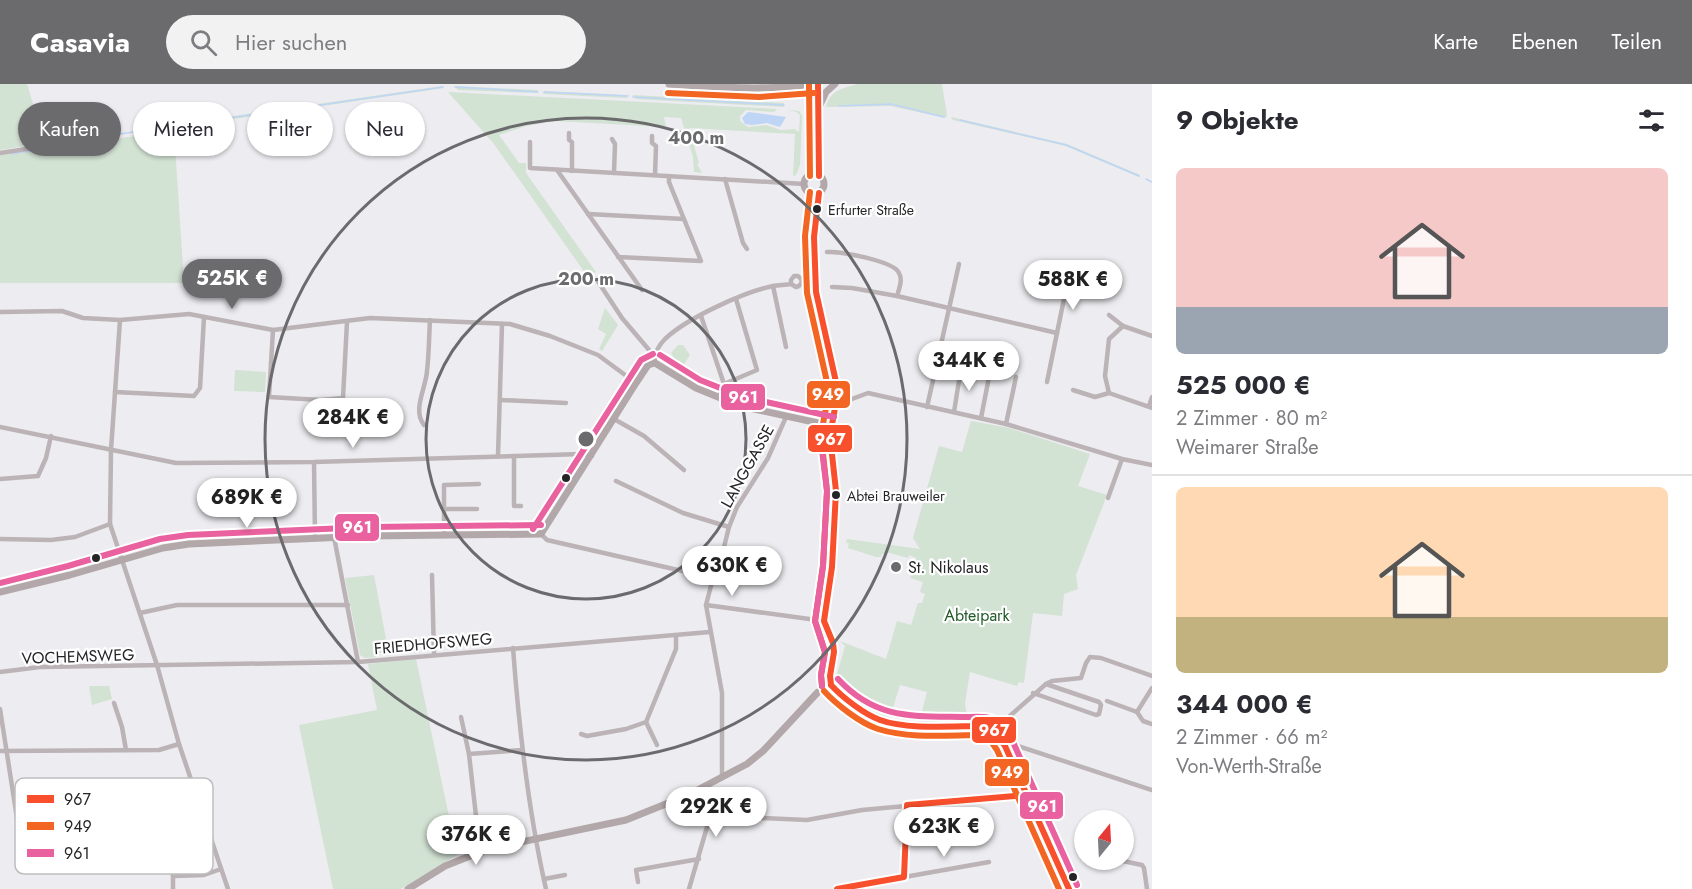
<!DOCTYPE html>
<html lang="de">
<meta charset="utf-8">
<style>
:root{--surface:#fff;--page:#f2f2f3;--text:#2b2b33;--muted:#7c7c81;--line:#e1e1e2;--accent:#6b6a6d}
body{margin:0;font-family:Jost,sans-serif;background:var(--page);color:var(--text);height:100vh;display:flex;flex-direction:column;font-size:22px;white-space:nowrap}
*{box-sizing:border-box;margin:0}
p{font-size:20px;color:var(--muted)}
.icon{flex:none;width:33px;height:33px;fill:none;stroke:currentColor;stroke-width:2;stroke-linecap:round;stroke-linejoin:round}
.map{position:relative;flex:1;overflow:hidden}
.details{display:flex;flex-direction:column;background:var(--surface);width:540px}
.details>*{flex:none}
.banner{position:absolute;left:18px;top:18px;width:570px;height:54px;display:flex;gap:12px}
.needle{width:39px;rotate:18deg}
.fabs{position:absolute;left:1074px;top:726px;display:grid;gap:12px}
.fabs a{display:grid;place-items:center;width:60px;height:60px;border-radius:50%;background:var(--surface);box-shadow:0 2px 4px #0004;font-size:30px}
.price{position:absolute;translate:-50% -51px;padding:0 14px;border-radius:21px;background:#fff;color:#222;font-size:20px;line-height:39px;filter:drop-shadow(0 2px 3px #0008)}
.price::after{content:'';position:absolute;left:50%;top:36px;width:18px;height:14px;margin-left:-9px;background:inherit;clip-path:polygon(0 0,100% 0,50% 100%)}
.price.active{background:var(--accent);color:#fff}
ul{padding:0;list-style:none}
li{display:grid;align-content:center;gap:12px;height:318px;padding:0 24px}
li+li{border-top:2px solid var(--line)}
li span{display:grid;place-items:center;height:186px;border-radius:9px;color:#555}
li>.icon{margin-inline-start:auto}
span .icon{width:108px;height:108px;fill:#fffc;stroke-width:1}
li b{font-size:26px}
h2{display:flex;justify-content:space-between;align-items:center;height:72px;padding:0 24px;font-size:26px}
.pill{padding:0 21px;border-radius:27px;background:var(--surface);box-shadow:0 2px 4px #0004;font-size:21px;line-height:54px}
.pill.active{background:var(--accent);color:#fff}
header{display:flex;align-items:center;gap:36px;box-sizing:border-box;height:84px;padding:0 30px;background:var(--accent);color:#fff}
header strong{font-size:28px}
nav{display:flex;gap:33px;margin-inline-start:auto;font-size:21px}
.search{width:420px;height:54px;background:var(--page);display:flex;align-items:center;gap:15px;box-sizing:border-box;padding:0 21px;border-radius:33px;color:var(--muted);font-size:22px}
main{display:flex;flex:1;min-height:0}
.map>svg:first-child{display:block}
</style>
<header>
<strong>Casavia</strong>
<div class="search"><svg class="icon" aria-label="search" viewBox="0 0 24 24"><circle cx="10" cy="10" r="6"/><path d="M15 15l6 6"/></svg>Hier suchen</div>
<nav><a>Karte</a><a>Ebenen</a><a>Teilen</a></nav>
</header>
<main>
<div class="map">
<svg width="1152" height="805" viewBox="0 0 1152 805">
<rect width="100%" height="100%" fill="#edecf0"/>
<!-- green -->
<g fill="#d2e2d3">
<path d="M0,0H27L45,59L0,66Z"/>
<path d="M857,0H942L947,32L945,34L891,22L826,23C830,6 842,5 857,0Z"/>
<path d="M442,2L444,4L172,44V41Z"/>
<path d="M454,2L538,6L537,9L458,6Z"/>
<path d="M544,7L627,11H629L626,14L543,10Z"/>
<path d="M448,8L777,25L774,28L746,26L740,32V37L748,43L766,41L781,46L794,45L799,48L800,31L797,28L787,26L799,27L802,32L800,81L796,91L793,92L795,50L689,44L699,79L697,80L702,89L694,88L693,73L681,34L664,33L666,43L555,37L526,42L499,51L519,79H526V89L596,188L588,193L494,60Z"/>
<path d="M633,11L784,19V23L636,15Z"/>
<path d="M951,33L1067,60L1140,91L1139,93L1066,62L953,36Z"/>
<path d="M174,47L184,199H0V70Z"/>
<path d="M605,224L618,241L602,267L599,265L606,250L598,245Z"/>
<path d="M678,261H683L690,271L681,285L671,269Z"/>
<path d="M235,286L266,288L265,308L234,307Z"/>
<path d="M971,337L1009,344L1090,370L1078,402L1107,411L1076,491L1078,505L1064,510L1062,532L1033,529L1024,599L1019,598L1017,602L970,588L965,619L967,635H920L927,608L900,601L890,633C872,629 848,617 838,601L839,595L836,594L845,562L840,557L886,575L897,537L911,541L918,519H922L925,510L920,508L923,498L910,494L911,491H918L919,486L915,482L916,474L909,471L908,474L886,468V470H882L881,473H876L848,464L849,459H846L847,455L920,465L913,454L939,362L962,368Z"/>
<path d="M374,491L388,566H384V569H376V573L365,574L360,571L345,494Z"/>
<path d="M416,575L457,771L401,805H333L299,641L377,626L368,580Z"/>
<path d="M89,602H109L112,615L92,621Z"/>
</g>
<!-- water -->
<path fill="#bfd5f6" d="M748,28L786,33L780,43L767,39L752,41L745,40L742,34Z"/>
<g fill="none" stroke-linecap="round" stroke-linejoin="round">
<!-- stream -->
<g stroke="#bfd5f6" stroke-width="1.5">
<path d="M455,3L538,8"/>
<path d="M544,8L628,12"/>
<path d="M633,13L784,21"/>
<path d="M314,22L443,3"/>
<path d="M839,22L891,20L944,33"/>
<path d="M960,36L1066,61L1139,92"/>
<path d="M202,38L310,22"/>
<path d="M172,42L198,39"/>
<path d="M113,51L161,44"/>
<path d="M87,59L103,56"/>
<path d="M11,70L81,59"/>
<path d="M1146,95L1152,98"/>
</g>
<!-- street -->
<g stroke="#bbb3b5" stroke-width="4.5">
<path d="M569,49V56L572,58V87"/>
<path d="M652,52V59L656,62L655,91"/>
<path d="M612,55L615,60L614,89"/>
<path d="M530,58V84L804,100"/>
<path d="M0,69L104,53"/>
<path d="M557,86L642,206"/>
<path d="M725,95L743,159L747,165"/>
<path d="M588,130L684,135"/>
<path d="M827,168C840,167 894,177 899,189C903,196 899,205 897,212"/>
<path d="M618,173L701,177L669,98V92"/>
<path d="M597,196L622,234L655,273"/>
<path d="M773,202L786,263"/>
<path d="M832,203L852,204L897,212L1057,249"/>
<path d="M0,228L62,227L83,234L120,236L189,230L273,246L370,234L510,240L550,252L598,271L636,299"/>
<path d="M1109,231L1123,242"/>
<path d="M701,232L724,300L718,313"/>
<path d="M120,236L111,366L110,440L157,581L179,660L228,805"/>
<path d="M273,246L269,313L321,316L343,314L347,238"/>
<path d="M1152,252L1123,242L1109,255L1105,292L1109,309L1152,324"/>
<path d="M655,279C654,270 659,261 665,255C687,234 744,208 773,202C779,201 785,201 791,200L796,203L799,202L802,198L801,195L798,192H794L791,196V200"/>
<path d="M1047,298L1067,200"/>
<path d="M724,300L757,286L736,215"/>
<path d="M1073,306L1095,313L1109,309"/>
<path d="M115,308L194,312L200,304L204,233"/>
<path d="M838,315H852L868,309L1006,340L1122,375L1152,381"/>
<path d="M501,316L566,319"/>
<path d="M1149,322L1152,313"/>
<path d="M927,323L959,180"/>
<path d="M954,328L961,284"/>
<path d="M981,334L990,288"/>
<path d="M614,335L644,352L684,386"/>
<path d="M1006,340L1016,293"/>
<path d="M424,341C412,326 426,304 427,287C429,270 429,253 430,236"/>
<path d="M0,343L176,379L314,378L582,370L592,372"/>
<path d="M498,372L502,240"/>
<path d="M514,372V422H521"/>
<path d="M314,378L315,454"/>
<path d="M0,395L38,392L46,374L51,352"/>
<path d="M616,397L683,429L729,443"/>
<path d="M1108,414L1122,375"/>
<path d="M445,425H477"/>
<path d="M541,450L547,456L713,494"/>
<path d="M444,452V401L479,400"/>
<path d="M334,453L358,578"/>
<path d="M0,455L51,456L75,453L110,440"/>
<path d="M432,491L434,571"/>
<path d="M706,521L824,537"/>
<path d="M140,529L177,521H348"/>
<path d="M513,564C519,645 528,726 546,805"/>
<path d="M0,588L40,583L358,578L710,548"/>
<path d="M1033,609L1096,631L1099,630L1101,621L1099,618L1046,600"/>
<path d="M1107,617L1137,628L1152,604"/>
<path d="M114,619L122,643L126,666"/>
<path d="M0,625L24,779L131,776"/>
<path d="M1137,628L1143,637L1152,640"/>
<path d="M461,633L469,670"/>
<path d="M646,638L657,661"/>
<path d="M994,646L1046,600L1052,597L1081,594L1086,579L1090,573L1101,574L1152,592"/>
<path d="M581,650L587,652L626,645L646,638L676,565V552"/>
<path d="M1005,662L1015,661L1152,706"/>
<path d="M0,667L159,666L179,660"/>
<path d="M723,693L722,690V609L706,521L713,494L717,491L729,443L737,423L768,374L786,333"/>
<path d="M476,732L469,670L522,666"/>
<path d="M761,734L807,736L862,726L1027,711"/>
<path d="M169,754L173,792L204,791L221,785"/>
<path d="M1104,778L1118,776L1142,781L1144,784L1147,805"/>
<path d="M173,792V805"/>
<path d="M904,793L907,721"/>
<path d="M544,795L565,791"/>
<path d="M638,798L636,786L699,775"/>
<path d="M689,805L707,743L709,706L708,702"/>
<path d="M837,805L989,778"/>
</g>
<!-- secondary -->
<g stroke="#b2a7a9" stroke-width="7">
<path d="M669,0C717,3 765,7 813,0"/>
<path d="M810,0L811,91"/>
<path d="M818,0L819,92"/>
<path d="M819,23L826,8L835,0"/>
<circle cx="814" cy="100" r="10"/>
<path d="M809,109L816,208L838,307L830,352L836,407L832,483L824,537L833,559L834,568L830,592L831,601"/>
<path d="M815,148L819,109"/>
<path d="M0,508L70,491L163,464L189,460L369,452L541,450L636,299L648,281L655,279L696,304L740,322L832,342"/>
<path d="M831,601L842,613L880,636L905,641L983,642L994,646L1005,662L1069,805"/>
<path d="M408,805L445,782L488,765L626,736L688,711L747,680L763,667L818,608L831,601"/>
</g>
<!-- bus-1 casing -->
<g stroke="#fff" stroke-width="10">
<g id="bus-1">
<path d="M818,0L819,92"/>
<path d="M819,109L814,153L816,208L838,307L830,352L836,407L832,483L824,537L833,559L834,568L830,592L831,601"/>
<path d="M831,601C843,614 864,630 880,636C907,646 954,642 983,642L994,646L1005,662L1069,805"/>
<path d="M837,805L904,793L907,721L1027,711"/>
</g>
</g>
<!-- bus-2 casing -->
<g stroke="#fff" stroke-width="10">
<g id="bus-2">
<path d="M809,0L810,92"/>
<path d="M668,9L759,13L814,9"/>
<path d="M810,108L805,152L807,209L829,307L821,351L827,407L823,482L815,537L825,568L821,591L822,602"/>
<path d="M824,607C837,621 860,639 878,645C910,655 948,651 981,651L988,653L997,666L1059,805"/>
</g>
</g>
<!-- bus-3 casing -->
<g stroke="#fff" stroke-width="10">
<g id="bus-3">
<path d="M660,271L700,296L743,313L834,333"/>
<path d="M533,445L641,276L653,270"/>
<path d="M0,499L68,482L160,455L188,451L369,443L541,441"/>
<path d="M838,595C876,636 913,632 965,633C976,633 991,631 1000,639C1005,644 1009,652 1013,658L1077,801"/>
<path d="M822,602L821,591L825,568L815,537L823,482L827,407L821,358L823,341"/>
</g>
</g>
<!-- bus-1 -->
<use href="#bus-1" stroke="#f8502d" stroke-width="6"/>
<!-- bus-2 -->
<use href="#bus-2" stroke="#f26522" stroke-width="6"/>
<!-- bus-3 -->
<use href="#bus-3" stroke="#e9619e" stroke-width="6"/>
</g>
<!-- distance rings -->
<g fill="none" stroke="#6b6a6d" stroke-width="3">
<circle cx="586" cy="355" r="160"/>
<circle cx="586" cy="355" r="321"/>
</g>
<!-- markers -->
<g fill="#252427" stroke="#fff" stroke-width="2">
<circle cx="817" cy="125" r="5"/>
<circle cx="566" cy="394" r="5"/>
<circle cx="836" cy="411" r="5"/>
<circle cx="96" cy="474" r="5"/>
<circle cx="1073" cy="793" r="5"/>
</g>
<circle fill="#6b6a6d" stroke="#fff" stroke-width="2" cx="896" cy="483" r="6"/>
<g text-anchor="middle" stroke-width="4.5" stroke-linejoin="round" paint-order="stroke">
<!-- bus labels -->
<g font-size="14" fill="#252427" stroke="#fff" text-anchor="start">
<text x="828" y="131">Erfurter Straße</text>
<text x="847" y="417">Abtei Brauweiler</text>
</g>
<!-- street labels -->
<g font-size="16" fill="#252427" stroke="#fff">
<text transform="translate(747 382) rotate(-61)" y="6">LANGGASSE</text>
<text transform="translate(433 559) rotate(-5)" y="6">FRIEDHOFSWEG</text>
<text transform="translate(78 572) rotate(-2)" y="6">VOCHEMSWEG</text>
</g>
<!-- poi labels -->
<g font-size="16" fill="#252427" stroke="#fff" text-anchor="start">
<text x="908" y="489">St. Nikolaus</text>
</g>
<!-- park labels -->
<g font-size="16" fill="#205a26" stroke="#fff">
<text x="977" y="537">Abteipark</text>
</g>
</g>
<!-- legend -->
<rect x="15" y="694" width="198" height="96" rx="9" fill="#fff" stroke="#bebdbe" stroke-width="1.5"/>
<rect x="27" y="711" width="27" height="8" fill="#f8502d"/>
<rect x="27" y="738" width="27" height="8" fill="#f26522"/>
<rect x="27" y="765" width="27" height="8" fill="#e9619e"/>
<g font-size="16" fill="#252427">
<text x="64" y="721">967</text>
<text x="64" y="748">949</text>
<text x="64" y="775">961</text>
</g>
<circle cx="586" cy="355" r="9" fill="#6b6a6d" stroke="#fff" stroke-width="3"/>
<g font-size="18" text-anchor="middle" font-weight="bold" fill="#6b6a6d" stroke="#fff" stroke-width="4.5" stroke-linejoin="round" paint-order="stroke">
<text x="696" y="60">400 m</text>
<text x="586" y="201">200 m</text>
</g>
<g stroke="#fff" stroke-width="2">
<rect x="806" y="296" width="45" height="29" rx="6" fill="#f26522"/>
<rect x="720" y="299" width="46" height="28" rx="6" fill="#e9619e"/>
<rect x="807" y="340" width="46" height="29" rx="6" fill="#f8502d"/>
<rect x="334" y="429" width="46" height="29" rx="6" fill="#e9619e"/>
<rect x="971" y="632" width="46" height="28" rx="6" fill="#f8502d"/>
<rect x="984" y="674" width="46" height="29" rx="6" fill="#f26522"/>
<rect x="1019" y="707" width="45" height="29" rx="6" fill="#e9619e"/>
</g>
<g font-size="16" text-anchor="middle" font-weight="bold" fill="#fff">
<text x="828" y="316">949</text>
<text x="743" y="319">961</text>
<text x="830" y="361">967</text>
<text x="357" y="449">961</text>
<text x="994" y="652">967</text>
<text x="1007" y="694">949</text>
<text x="1042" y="728">961</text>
</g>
</svg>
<div class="fabs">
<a><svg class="needle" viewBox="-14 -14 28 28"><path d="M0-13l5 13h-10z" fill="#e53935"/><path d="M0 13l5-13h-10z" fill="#7c7c81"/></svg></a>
</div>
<b class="price active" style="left:232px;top:226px">525K €</b>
<b class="price" style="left:1073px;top:227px">588K €</b>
<b class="price" style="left:969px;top:308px">344K €</b>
<b class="price" style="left:353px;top:365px">284K €</b>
<b class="price" style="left:247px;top:445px">689K €</b>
<b class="price" style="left:732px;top:513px">630K €</b>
<b class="price" style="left:716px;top:754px">292K €</b>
<b class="price" style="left:944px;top:774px">623K €</b>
<b class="price" style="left:476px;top:782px">376K €</b>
<div class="banner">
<a class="pill active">Kaufen</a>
<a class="pill">Mieten</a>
<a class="pill">Filter</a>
<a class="pill">Neu</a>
</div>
</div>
<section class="details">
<h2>9 Objekte<svg class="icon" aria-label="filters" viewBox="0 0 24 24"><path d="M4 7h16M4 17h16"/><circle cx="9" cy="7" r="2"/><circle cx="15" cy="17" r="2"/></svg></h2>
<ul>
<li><span style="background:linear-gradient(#f6c9c9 75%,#9aa5b1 0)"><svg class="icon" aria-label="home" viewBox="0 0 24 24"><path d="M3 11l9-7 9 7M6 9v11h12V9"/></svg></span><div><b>525 000 €</b><p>2 Zimmer · 80 m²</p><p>Weimarer Straße</p></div></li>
<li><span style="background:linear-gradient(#ffd9b3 70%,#c2b280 0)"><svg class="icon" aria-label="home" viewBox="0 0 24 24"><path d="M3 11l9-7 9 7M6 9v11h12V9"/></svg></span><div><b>344 000 €</b><p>2 Zimmer · 66 m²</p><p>Von-Werth-Straße</p></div></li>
</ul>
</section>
</main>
